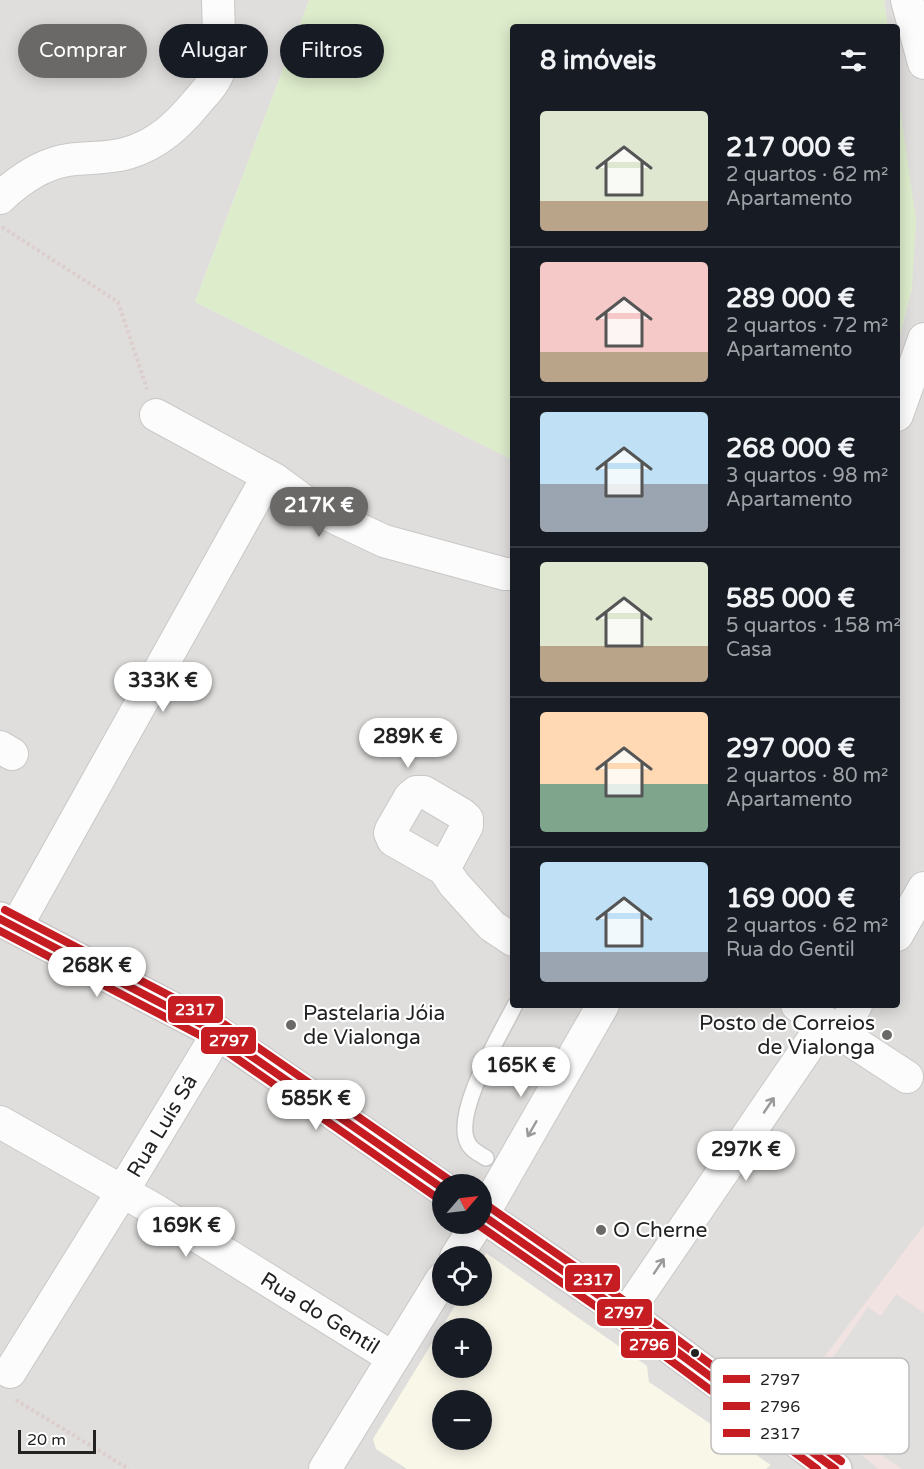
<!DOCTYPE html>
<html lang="pt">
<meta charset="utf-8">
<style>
:root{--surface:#171b24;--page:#20242c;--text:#f1f3f6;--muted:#9ea1a6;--line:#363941;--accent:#6a6968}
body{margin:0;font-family:"Varela Round",sans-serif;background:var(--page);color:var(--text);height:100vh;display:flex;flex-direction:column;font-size:22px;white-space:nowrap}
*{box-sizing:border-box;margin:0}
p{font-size:20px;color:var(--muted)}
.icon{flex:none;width:33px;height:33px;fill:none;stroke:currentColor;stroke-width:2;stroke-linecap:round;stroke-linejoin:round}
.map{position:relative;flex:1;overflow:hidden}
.side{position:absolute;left:510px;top:24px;width:390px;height:984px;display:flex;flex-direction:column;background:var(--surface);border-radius:6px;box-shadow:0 3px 15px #0003}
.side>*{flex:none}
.banner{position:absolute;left:18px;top:24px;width:402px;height:54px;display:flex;gap:12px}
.needle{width:39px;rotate:62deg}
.controls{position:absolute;left:432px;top:1174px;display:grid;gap:12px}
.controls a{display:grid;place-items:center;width:60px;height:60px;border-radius:50%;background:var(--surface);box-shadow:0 3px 15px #0003;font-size:30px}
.scale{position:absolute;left:18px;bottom:15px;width:78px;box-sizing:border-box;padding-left:6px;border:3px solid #222;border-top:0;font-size:16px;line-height:21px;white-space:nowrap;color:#222;-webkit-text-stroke:4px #fff;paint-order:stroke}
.price{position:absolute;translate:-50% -51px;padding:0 14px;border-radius:21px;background:#fff;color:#222;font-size:20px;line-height:39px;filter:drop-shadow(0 2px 3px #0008)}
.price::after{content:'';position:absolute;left:50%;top:36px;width:18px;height:14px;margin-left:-9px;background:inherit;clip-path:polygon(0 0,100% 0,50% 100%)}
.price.current{background:var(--accent);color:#fff}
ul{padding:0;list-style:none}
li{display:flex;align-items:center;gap:18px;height:150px;padding:0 30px}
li+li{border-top:2px solid var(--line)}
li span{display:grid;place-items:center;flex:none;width:168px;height:120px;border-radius:6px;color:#555}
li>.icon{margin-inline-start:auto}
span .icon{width:72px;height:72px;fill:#fffc;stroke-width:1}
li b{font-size:26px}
h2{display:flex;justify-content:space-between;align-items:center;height:72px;padding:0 30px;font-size:26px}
.tag{padding:0 21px;border-radius:27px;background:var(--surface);box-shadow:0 3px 15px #0003;font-size:21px;line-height:54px}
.tag.current{background:var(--accent);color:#fff}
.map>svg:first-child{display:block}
</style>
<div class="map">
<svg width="924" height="1469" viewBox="0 0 924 1469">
<rect width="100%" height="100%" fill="#f0eeeb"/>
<!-- residential -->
<path fill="#dfdedc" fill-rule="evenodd" d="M0,0H309L195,302L513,460V1005H897V346L912,288L897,88V27H888L884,0H924V1469H0ZM442,1185H482V1224H442ZM442,1257H482V1296H442ZM442,1329H482V1368H442ZM442,1401H482V1440H442Z"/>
<!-- commercial -->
<path fill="#f1e3e1" d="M924,1225V1469H878L794,1397Z"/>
<!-- education -->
<path fill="#f8f7e8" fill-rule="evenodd" d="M486,1253L647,1366L649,1382L771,1465L766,1469H407L376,1449L373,1439L461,1296H482V1262ZM442,1329H482V1368H442ZM442,1401H482V1440H442Z"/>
<!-- grass -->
<g fill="#ddeccb">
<path d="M309,0H884L888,27H513V460L195,302Z"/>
<path d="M897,88L916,220L912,288L897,346Z"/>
</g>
<!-- parking -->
<path fill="#e0dfde" d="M896,1294L924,1313V1469H902L803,1401L868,1307L881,1316Z"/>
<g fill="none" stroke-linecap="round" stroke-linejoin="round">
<!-- service casing -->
<g stroke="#c9c8c7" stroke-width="18">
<path id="service" d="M486,1158C480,1154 471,1150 468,1143C452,1114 501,1033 515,1005"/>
</g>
<!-- minor casing -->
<g stroke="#c9c8c7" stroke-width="34">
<g id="minor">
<path d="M907,0L924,63"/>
<path d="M0,198C18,181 42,164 68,160C88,157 108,159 128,153C158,144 178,125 197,102C206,91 217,81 220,67L218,0"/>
<path d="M156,415L274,479L312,507L384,541L505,574H513"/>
<path d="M897,415L924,339"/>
<path d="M0,747L12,754"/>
<path d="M444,869L467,826V819L463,815L424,792H416L410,797L391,830L390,833L393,840L444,869L454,884L492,926L513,940"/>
<path d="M16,927L268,476"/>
<path d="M897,935L924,888"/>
<path d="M797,1005L907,1077"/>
<path d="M841,1032L856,1005"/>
<path d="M0,1122L157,1211L393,1358"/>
<path d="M482,1216L603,1005"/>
<path d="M456,1257L477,1224"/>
<path d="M626,1314L825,1022"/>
<path d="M10,1372L122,1192L218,1033"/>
<path d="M325,1469L442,1279"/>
</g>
</g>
<!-- tertiary casing -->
<g stroke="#c9c8c7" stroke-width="36">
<g id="tertiary">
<path d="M0,919L218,1033L442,1188"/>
<path d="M482,1215L626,1314L835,1469"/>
</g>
</g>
<!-- path -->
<g stroke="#dccecd" stroke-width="4" stroke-dasharray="3 3" stroke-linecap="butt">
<path d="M2,227L118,302L147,389"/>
<path d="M16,1400L129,1469"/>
</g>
<!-- service -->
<use href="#service" stroke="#fdfcfc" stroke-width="15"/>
<!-- minor -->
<use href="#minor" stroke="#fdfcfc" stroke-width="32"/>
<!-- tertiary -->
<use href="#tertiary" stroke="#fdfcfc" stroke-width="33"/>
<!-- bus-1 casing -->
<g stroke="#fff" stroke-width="12">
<g id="bus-1">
<path d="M0,919L218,1033L442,1188"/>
<path d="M482,1215L626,1314L835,1469"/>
</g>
</g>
<!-- bus-2 casing -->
<g stroke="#fff" stroke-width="12">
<g id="bus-2">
<path d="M0,931L213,1042L436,1197"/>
<path d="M477,1224L620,1323L817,1469"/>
</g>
</g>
<!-- bus-3 casing -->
<g stroke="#fff" stroke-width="12">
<g id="bus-3">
<path d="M5,910L224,1024L448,1179"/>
<path d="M488,1206L632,1306L841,1461"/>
</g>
</g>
<!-- bus-1 -->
<use href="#bus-1" stroke="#c61d23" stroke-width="8"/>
<!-- bus-2 -->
<use href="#bus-2" stroke="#c61d23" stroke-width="8"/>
<!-- bus-3 -->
<use href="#bus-3" stroke="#c61d23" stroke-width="8"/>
</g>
<!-- one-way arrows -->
<defs><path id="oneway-shaft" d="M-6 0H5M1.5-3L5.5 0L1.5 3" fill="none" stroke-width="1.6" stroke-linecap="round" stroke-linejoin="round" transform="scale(1.5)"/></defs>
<g stroke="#9a9a9a">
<use href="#oneway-shaft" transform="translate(769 1105) rotate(-56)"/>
<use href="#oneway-shaft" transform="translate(532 1129) rotate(120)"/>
<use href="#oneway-shaft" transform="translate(659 1266) rotate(-56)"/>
</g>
<!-- markers -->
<g fill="#6a6968" stroke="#fff" stroke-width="2">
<circle cx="291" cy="1025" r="6"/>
<circle cx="887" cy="1035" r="6"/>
<circle cx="601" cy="1230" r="6"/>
</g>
<circle fill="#222" stroke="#fff" stroke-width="2" cx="695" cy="1353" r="5"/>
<g text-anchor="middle" stroke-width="4.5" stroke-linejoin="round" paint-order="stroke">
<!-- poi labels -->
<g font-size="21" fill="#222" stroke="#fff" text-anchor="start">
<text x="303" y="1020">Pastelaria Jóia<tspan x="303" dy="24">de Vialonga</tspan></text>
<text x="875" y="1030" text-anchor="end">Posto de Correios<tspan x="875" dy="24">de Vialonga</tspan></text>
<text x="613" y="1237">O Cherne</text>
</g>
<!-- street labels -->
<g font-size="21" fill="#222" stroke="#fff">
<text transform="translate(162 1126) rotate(-59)" y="7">Rua Luís Sá</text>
<text transform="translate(320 1313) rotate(32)" y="7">Rua do Gentil</text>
</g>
</g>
<!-- legend -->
<rect x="711" y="1358" width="198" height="96" rx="9" fill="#fff" stroke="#bdbdbd" stroke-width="1.5"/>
<rect x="723" y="1375" width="27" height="8" fill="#c61d23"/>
<rect x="723" y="1402" width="27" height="8" fill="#c61d23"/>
<rect x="723" y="1429" width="27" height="8" fill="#c61d23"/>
<g font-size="16" fill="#222">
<text x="760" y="1385">2797</text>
<text x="760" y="1412">2796</text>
<text x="760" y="1439">2317</text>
</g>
<g stroke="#fff" stroke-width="2">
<rect x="167" y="995" width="57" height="29" rx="6" fill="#c61d23"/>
<rect x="200" y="1026" width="57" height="29" rx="6" fill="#c61d23"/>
<rect x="564" y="1264" width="57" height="29" rx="6" fill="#c61d23"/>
<rect x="596" y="1298" width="57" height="29" rx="6" fill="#c61d23"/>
<rect x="620" y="1330" width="57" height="29" rx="6" fill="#c61d23"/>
</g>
<g font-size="16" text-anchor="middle" font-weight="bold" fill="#fff">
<text x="195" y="1015">2317</text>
<text x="229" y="1046">2797</text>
<text x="593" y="1285">2317</text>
<text x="624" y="1318">2797</text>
<text x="649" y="1350">2796</text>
</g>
</svg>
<div class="controls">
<a><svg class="needle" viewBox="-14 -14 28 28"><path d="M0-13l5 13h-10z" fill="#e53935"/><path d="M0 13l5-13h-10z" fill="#9ea1a6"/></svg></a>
<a><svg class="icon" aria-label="locate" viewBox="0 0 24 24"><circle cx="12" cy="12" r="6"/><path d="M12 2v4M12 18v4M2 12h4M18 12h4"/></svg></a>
<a>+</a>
<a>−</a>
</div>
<div class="scale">20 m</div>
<b class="price current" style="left:319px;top:538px">217K €</b>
<b class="price" style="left:163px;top:713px">333K €</b>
<b class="price" style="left:408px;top:769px">289K €</b>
<b class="price" style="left:97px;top:998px">268K €</b>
<b class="price" style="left:521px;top:1098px">165K €</b>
<b class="price" style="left:316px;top:1131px">585K €</b>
<b class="price" style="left:746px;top:1182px">297K €</b>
<b class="price" style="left:186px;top:1258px">169K €</b>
<div class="banner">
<a class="tag current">Comprar</a>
<a class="tag">Alugar</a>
<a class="tag">Filtros</a>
</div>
<section class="side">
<h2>8 imóveis<svg class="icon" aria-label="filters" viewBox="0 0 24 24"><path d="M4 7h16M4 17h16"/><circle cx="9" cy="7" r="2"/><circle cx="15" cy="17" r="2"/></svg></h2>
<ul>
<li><span style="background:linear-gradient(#dfe7d0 75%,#b9a48a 0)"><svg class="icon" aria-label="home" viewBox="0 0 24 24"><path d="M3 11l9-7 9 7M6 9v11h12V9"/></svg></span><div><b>217 000 €</b><p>2 quartos · 62 m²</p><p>Apartamento</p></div></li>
<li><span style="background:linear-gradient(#f6c9c9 75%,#b9a48a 0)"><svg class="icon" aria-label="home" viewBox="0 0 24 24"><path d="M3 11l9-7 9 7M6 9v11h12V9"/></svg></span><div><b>289 000 €</b><p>2 quartos · 72 m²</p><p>Apartamento</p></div></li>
<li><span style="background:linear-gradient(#bfe0f5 60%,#9aa5b1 0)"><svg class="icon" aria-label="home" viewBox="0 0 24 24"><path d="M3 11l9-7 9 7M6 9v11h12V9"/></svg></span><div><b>268 000 €</b><p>3 quartos · 98 m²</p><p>Apartamento</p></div></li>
<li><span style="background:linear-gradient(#dfe7d0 70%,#b9a48a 0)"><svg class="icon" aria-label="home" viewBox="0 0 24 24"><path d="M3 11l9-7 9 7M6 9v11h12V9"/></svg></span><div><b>585 000 €</b><p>5 quartos · 158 m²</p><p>Casa</p></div></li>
<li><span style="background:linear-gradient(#ffd9b3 60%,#7fa58c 0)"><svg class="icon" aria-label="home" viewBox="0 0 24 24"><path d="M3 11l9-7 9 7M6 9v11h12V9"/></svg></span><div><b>297 000 €</b><p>2 quartos · 80 m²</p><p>Apartamento</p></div></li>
<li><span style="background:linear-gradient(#bfe0f5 75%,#9aa5b1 0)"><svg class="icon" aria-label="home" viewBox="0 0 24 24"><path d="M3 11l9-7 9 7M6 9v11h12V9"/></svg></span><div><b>169 000 €</b><p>2 quartos · 62 m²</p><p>Rua do Gentil</p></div></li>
</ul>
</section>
</div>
